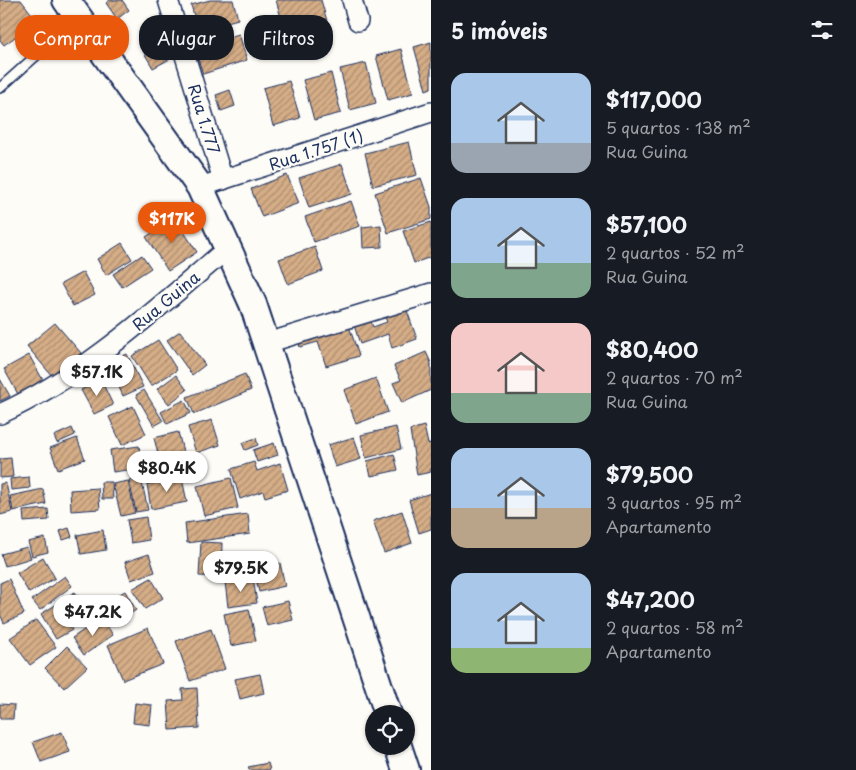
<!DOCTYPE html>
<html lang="pt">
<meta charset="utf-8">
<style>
:root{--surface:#171b24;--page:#242831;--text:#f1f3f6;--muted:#9ea1a6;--accent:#ea580c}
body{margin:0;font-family:"Playpen Sans",sans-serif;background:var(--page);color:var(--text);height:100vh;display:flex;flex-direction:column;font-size:19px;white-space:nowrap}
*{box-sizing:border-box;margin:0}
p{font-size:16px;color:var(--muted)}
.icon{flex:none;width:28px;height:28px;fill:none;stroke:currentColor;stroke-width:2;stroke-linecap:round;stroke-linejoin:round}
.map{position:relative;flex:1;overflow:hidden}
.side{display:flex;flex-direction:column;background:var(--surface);width:425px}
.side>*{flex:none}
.top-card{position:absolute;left:15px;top:15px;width:340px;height:45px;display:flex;gap:10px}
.tools{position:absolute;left:365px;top:705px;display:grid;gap:10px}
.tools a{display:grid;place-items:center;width:50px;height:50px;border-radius:50%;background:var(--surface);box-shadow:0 1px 4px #0004;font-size:25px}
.price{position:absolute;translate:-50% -42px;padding:0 11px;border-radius:18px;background:#fff;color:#222;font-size:16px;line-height:32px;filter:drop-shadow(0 1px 2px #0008)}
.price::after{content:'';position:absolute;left:50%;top:30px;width:15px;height:11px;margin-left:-8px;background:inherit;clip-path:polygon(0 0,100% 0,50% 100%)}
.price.current{background:var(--accent);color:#fff}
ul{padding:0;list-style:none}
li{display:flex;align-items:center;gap:15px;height:125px;padding:0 20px}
li span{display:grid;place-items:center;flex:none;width:140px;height:100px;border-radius:15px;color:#555}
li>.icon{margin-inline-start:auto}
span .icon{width:60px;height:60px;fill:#fffc;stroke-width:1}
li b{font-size:21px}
h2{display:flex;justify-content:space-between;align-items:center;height:60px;padding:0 20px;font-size:21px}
.chip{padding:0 18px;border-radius:20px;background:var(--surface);box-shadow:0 1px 4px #0004;font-size:18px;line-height:45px}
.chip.current{background:var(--accent);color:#fff}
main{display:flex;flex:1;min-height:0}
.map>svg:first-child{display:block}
</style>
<main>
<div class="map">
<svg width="431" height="770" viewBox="0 0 431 770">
<defs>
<pattern id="building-hatch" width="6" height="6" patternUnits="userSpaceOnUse" patternTransform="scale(1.25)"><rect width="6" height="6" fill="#d5ad86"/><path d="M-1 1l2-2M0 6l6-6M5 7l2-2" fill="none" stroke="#ac8d71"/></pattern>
</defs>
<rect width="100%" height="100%" fill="#fdfcf7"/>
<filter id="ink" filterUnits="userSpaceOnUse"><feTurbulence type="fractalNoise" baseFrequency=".02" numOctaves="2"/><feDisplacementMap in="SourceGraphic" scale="10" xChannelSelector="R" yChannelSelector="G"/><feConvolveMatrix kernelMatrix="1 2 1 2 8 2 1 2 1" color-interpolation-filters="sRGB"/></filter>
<g filter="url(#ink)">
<!-- building -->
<g fill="url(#building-hatch)" stroke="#1b2f5e">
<path d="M0,0H21L37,21L4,45L0,40Z"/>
<path d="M110,0H122L129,10L117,19L106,3Z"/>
<path d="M210,0H233L238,19L198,30L191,5Z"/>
<path d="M276,0H321L327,21L285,32Z"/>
<path d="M239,34L247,60L203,74L194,47Z"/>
<path d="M160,42L170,59L153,68L143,51Z"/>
<path d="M431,42V88L426,90L414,47Z"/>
<path d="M401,49L413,93L388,100L376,56Z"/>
<path d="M366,63L376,103L350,110L340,69Z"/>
<path d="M331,73L341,113L314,120L303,80Z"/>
<path d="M289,81L300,118L273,126L263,88Z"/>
<path d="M230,90L235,106L221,111L216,95Z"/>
<path d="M409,142L417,175L373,186L365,153Z"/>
<path d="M342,164L352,194L309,208L299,178Z"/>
<path d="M287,175L299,203L262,217L251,189Z"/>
<path d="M421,178L431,207V219L388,233L375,193Z"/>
<path d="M351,201L360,226L314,242L305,217Z"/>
<path d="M175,218L197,252L168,271L146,237Z"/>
<path d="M431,222V257L414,263L403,231Z"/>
<path d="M381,225L382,247L363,248L362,227Z"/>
<path d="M122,243L132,259L106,275L97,259Z"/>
<path d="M315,247L323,271L288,284L279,259Z"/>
<path d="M142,255L151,268L122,287L113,274Z"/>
<path d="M83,272L95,295L73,306L61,284Z"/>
<path d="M405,305L417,339L392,348L388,334L360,344L353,322L369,317L373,327L387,322L383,312Z"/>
<path d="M347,320L359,356L326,366L318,342L300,347L296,336Z"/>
<path d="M55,323L81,353L52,376L27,346Z"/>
<path d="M180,331L205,365L192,375L167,340Z"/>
<path d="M158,340L177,370L151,386L132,356Z"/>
<path d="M426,352L431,363V390L402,403L393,383L401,380L394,366Z"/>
<path d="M127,354L143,387L123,396L108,363Z"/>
<path d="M29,355L44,382L19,396L4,369Z"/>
<path d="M245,374L251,390L194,414L187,397Z"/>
<path d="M176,375L187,390L169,404L157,389Z"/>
<path d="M376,378L388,412L356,424L344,390Z"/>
<path d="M0,379L10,396L0,401Z"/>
<path d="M101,380L113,405L94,414L81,390Z"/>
<path d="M144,390L163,421L154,426L136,395Z"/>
<path d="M184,400L191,413L167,424L161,412Z"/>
<path d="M133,406L146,434L122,445L109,417Z"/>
<path d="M212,420L220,445L196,453L188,427Z"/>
<path d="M424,426L428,444L431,443V472L417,475L410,430Z"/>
<path d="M396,427L401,449L366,458L361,435Z"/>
<path d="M72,428L75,435L57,443L54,436Z"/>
<path d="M178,432L185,459L161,465L154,438Z"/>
<path d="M354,437L361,459L335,467L328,445Z"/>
<path d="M77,438L85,459L58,469L50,448Z"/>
<path d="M256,438L258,445L245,450L242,443Z"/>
<path d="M274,443L278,455L257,462L253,450Z"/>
<path d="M139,446L142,468L113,472L110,450Z"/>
<path d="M394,454L398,470L371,476L367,461Z"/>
<path d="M11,458L13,477L0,478V459Z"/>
<path d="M254,462L257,471L280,463L288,490L265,497L263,491L240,499L231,469Z"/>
<path d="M29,477L30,488L11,490L10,479Z"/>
<path d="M141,478L148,510L136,512L129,480Z"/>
<path d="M182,478L187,502L151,509L147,484Z"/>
<path d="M231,478L238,508L204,516L197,486Z"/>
<path d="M128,481L135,513L121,516L113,484Z"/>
<path d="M101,482H112L113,499H102Z"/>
<path d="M6,483L12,512L0,515V484Z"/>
<path d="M98,488L100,509L71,511L70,490Z"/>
<path d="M43,489L46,504L13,511L10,496Z"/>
<path d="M431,493V529L419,533L409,500Z"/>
<path d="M48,509L49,520L24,522L23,511Z"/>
<path d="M402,511L412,543L384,553L373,521Z"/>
<path d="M248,514L250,534L187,543L185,523Z"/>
<path d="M146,517L149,540L131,543L127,520Z"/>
<path d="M69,528L72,537L63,540L60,531Z"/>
<path d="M103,530L106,550L81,554L77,535Z"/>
<path d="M45,538L48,552L32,556L28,542Z"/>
<path d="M201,542L222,543L221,577L199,576Z"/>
<path d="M27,547L31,558L5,566L1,554Z"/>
<path d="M149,554L155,572L131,580L125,562Z"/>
<path d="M43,557L55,578L29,593L17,573Z"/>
<path d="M280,563L285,586L259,592L254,568Z"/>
<path d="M65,576L72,586L40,610L32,600Z"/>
<path d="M151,578L163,598L145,609L132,589Z"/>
<path d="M253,578L257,603L228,607L225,582Z"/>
<path d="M9,579L24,614L4,623L0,614V583Z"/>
<path d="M125,591L136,610L121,620L109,600Z"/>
<path d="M75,592L91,616L77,626L60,601Z"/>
<path d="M288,601L293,620L267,626L262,607Z"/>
<path d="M57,604L72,630L56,639L41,614Z"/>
<path d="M249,609L256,641L231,646L224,614Z"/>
<path d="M102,618L113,635L84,655L72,638Z"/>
<path d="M36,620L56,647L30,665L10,638Z"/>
<path d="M148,628L163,664L123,680L108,645Z"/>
<path d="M211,629L225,669L190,681L176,641Z"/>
<path d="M67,646L87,667L64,688L45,668Z"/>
<path d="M260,674L264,693L240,699L235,679Z"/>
<path d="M197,688L199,728L170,730L168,701L183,700L182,689Z"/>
<path d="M135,703L152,705L150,725L133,723Z"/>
<path d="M0,704L14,705L13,719H0Z"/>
<path d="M62,732L70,752L41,762L33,742Z"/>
<path d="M268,763L270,770H249L248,767Z"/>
</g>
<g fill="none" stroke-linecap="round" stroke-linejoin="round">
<!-- lane casing -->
<g stroke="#1b2f5e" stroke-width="12">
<path id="lane" d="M0,88L77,19"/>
</g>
<!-- street casing -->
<g stroke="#1b2f5e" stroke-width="22">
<g id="street">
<path d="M168,0L223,180"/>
<path d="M352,0L358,21"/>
<path d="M200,187L431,112"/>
<path d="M267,343L431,293"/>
<path d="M0,414C86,375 156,309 228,248"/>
</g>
</g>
<!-- secondary casing -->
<g stroke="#1b2f5e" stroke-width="30">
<g id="secondary">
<path d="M66,0L200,187L253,304L388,714"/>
<path d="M398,746L406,770"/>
</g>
</g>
<!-- lane -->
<use href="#lane" stroke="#fdfcf7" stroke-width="9"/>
<!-- street -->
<use href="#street" stroke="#fdfcf7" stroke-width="19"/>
<!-- secondary -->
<use href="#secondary" stroke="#fdfcf7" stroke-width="26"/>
</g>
</g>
<g text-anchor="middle" stroke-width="4.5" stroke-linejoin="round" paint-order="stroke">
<!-- street labels -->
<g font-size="16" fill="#1b2f5e" stroke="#fdfcf7">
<text transform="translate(204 119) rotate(73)" y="6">Rua 1.777</text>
<text transform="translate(316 150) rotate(-18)" y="6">Rua 1.757 (1)</text>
<text transform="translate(166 301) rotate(-40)" y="6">Rua Guina</text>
</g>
</g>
</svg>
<div class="tools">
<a><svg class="icon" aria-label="locate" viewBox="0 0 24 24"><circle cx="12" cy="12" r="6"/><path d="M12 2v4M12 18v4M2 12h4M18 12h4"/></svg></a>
</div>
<b class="price current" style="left:172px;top:244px">$117K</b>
<b class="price" style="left:97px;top:397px">$57.1K</b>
<b class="price" style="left:167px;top:493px">$80.4K</b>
<b class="price" style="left:241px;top:593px">$79.5K</b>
<b class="price" style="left:93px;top:637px">$47.2K</b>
<div class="top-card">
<a class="chip current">Comprar</a>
<a class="chip">Alugar</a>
<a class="chip">Filtros</a>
</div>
</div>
<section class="side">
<h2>5 imóveis<svg class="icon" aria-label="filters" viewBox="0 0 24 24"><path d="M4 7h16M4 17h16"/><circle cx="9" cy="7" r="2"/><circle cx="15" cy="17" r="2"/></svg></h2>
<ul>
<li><span style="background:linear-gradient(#a9c7e8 70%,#9aa5b1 0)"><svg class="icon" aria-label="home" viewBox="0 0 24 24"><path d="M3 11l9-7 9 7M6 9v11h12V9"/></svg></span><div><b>$117,000</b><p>5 quartos · 138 m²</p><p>Rua Guina</p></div></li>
<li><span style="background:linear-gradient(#a9c7e8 65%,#7fa58c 0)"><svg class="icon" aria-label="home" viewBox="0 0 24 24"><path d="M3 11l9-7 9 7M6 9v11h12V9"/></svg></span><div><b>$57,100</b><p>2 quartos · 52 m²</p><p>Rua Guina</p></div></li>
<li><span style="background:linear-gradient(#f6c9c9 70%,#7fa58c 0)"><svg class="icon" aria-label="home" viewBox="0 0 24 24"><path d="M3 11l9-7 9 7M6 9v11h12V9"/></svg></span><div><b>$80,400</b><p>2 quartos · 70 m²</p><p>Rua Guina</p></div></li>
<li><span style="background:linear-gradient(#a9c7e8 60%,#b9a48a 0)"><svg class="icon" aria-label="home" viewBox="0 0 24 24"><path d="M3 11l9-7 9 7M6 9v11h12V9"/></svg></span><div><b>$79,500</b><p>3 quartos · 95 m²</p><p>Apartamento</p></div></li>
<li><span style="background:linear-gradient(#a9c7e8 75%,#8fb573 0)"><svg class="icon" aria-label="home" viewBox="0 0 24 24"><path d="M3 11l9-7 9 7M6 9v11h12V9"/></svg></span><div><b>$47,200</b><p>2 quartos · 58 m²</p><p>Apartamento</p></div></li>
</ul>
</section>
</main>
